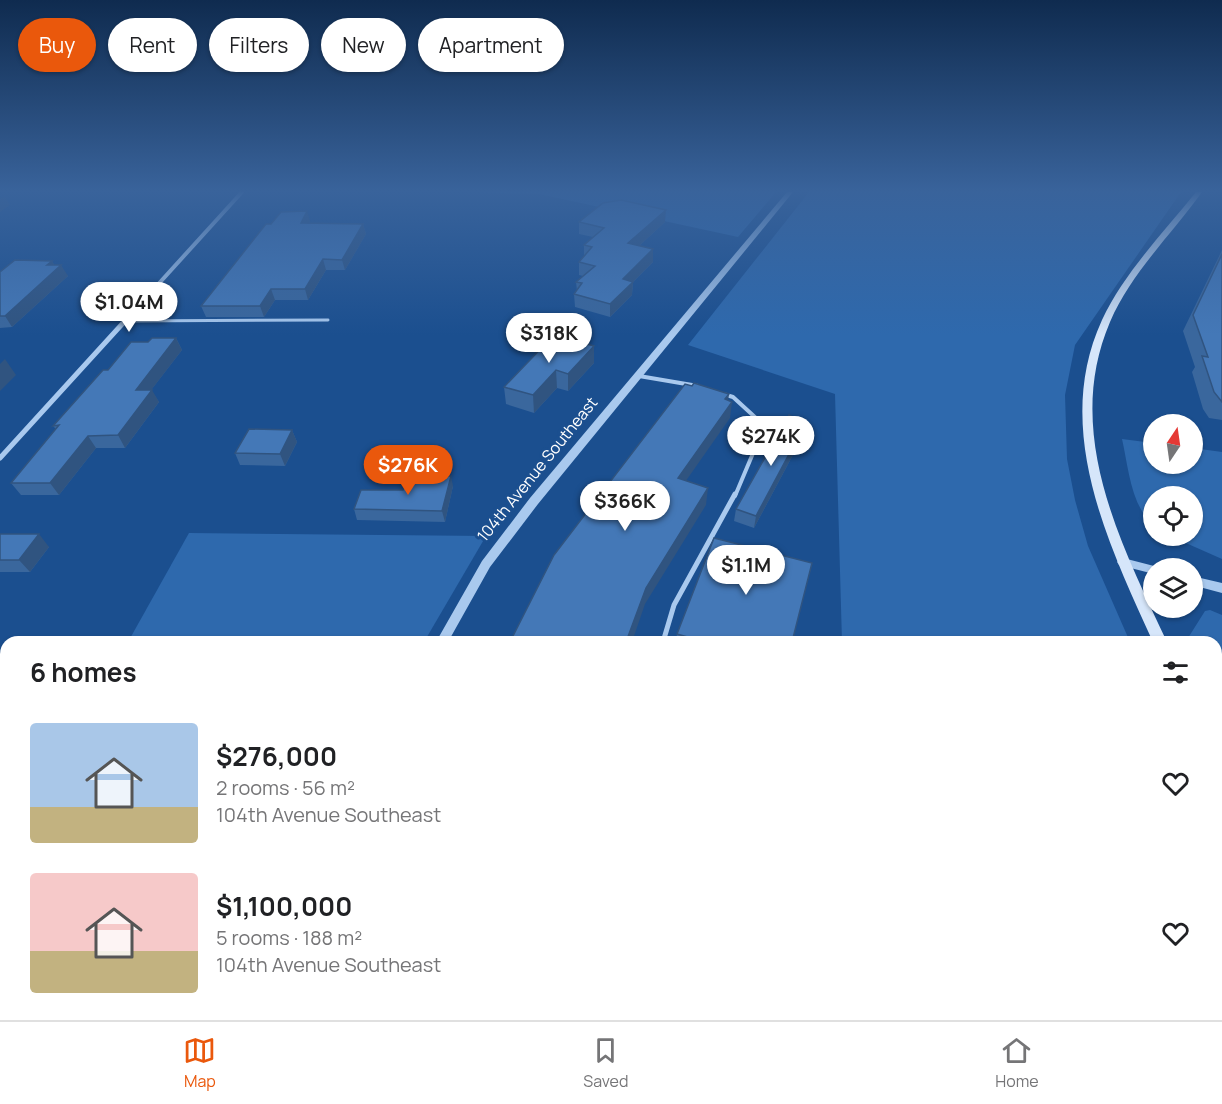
<!DOCTYPE html>
<meta charset="utf-8">
<style>
:root{--surface:#fff;--page:#f2f2f2;--text:#202124;--muted:#757577;--line:#e0e0e0;--accent:#ea580c}
body{margin:0;font-family:Manrope,sans-serif;background:var(--page);color:var(--text);height:100vh;display:flex;flex-direction:column;font-size:22px;white-space:nowrap}
*{box-sizing:border-box;margin:0}
p{font-size:20px;color:var(--muted)}
.icon{flex:none;width:33px;height:33px;fill:none;stroke:currentColor;stroke-width:2;stroke-linecap:round;stroke-linejoin:round}
.map{position:relative;flex:1;overflow:hidden}
.drawer{position:absolute;left:0px;top:636px;width:1222px;height:384px;display:flex;flex-direction:column;background:var(--surface);border-radius:18px 18px 0 0;box-shadow:0 2px 4px #0004}
.drawer>*{flex:none}
.hud{position:absolute;left:18px;top:18px;width:600px;height:54px;display:flex;gap:12px}
.needle{width:39px;rotate:13deg}
.fabs{position:absolute;left:1143px;top:414px;display:grid;gap:12px}
.fabs a{display:grid;place-items:center;width:60px;height:60px;border-radius:50%;background:var(--surface);box-shadow:0 2px 4px #0004;font-size:30px}
.price{position:absolute;translate:-50% -51px;padding:0 14px;border-radius:21px;background:#fff;color:#222;font-size:20px;line-height:39px;filter:drop-shadow(0 2px 3px #0008)}
.price::after{content:'';position:absolute;left:50%;top:36px;width:18px;height:14px;margin-left:-9px;background:inherit;clip-path:polygon(0 0,100% 0,50% 100%)}
.price.on{background:var(--accent);color:#fff}
ul{padding:0;list-style:none}
li{display:flex;align-items:center;gap:18px;height:150px;padding:0 30px}
li span{display:grid;place-items:center;flex:none;width:168px;height:120px;border-radius:6px;color:#555}
li>.icon{margin-inline-start:auto}
span .icon{width:72px;height:72px;fill:#fffc;stroke-width:1}
li b{font-size:26px}
h2{display:flex;justify-content:space-between;align-items:center;height:72px;padding:0 30px;font-size:26px}
.tag{padding:0 21px;border-radius:27px;background:var(--surface);box-shadow:0 2px 4px #0004;font-size:21px;line-height:54px}
.tag.on{background:var(--accent);color:#fff}
.dock{display:flex;justify-content:space-around;align-items:center;height:84px;border-top:2px solid var(--line);background:var(--surface);font-size:16px;color:var(--muted)}
.dock a{display:grid;justify-items:center;gap:3px}
.dock .on{color:var(--accent)}
.map>svg:first-child{display:block}
</style>
<div class="map">
<svg width="1222" height="1020" viewBox="0 0 1222 1020">
<rect width="100%" height="100%" fill="#1b4f8f"/>
<!-- green -->
<g fill="#2e69ad">
<path d="M465,192H776L738,237L539,194Z"/>
<path d="M809,192H1181L1075,345L1065,395L1067,459L1075,500L1088,546L1130,642H842L835,394L688,345Z"/>
<path d="M1122,439L1153,443L1154,464H1192L1193,448L1222,452V559L1170,536H1192V496H1154L1153,524C1131,507 1128,465 1122,439Z"/>
<path d="M189,533L486,536L424,642H128Z"/>
<path d="M1210,610L1222,615V707L1217,698L1216,642H1190L1188,638L1205,611Z"/>
<path d="M1217,839L1222,851V1020H854V1014H1216Z"/>
</g>
<g fill="none" stroke-linecap="round" stroke-linejoin="round">
<!-- service-far3 -->
<path stroke="#a9c9ee" stroke-width="3" d="M124,321L328,320"/>
<!-- service-far2 -->
<g stroke="#a9c9ee" stroke-width="4">
<path d="M639,376L698,386"/>
<path d="M723,394L733,397L757,419L759,439L735,496"/>
</g>
<!-- service-far1 -->
<path stroke="#a9c9ee" stroke-width="5" d="M663,642L674,605L735,494"/>
<!-- service -->
<path stroke="#a9c9ee" stroke-width="7" d="M610,1014V1020"/>
<!-- minor-far2 -->
<path stroke="#a9c9ee" stroke-width="4" d="M123,323L242,192"/>
<!-- minor-far1 -->
<path stroke="#a9c9ee" stroke-width="5" d="M0,458L124,322"/>
<!-- minor -->
<g stroke="#a9c9ee" stroke-width="9">
<path d="M0,836H6"/>
<path d="M0,894L6,883"/>
</g>
<!-- tertiary -->
<g fill="#a9c9ee" fill-rule="evenodd">
<path d="M787,192H793L538,504L490,567L448,642H436L482,561L530,498Z"/>
<path d="M1123,558L1154,566L1159,568H1154V574L1119,565L1117,562L1119,559Z"/>
<path d="M1192,576L1222,583V593L1192,585Z"/>
<path d="M329,1014H347L346,1020H328Z"/>
</g>
<!-- secondary -->
<g fill="#d6e6fa" fill-rule="evenodd">
<path d="M1196,192H1202C1172,234 1131,273 1110,322C1063,432 1120,542 1167,642H1153C1108,543 1052,429 1102,320C1124,273 1163,233 1196,192Z"/>
<path d="M1216,751L1222,753V776L1216,774Z"/>
</g>
</g>
<!-- wall -->
<g fill="#3a679d">
<path d="M310,221L309,223L363,224L366,234L345,270H326L308,300H275L264,317H206L201,306Z"/>
<path d="M579,222H665L639,246L653,262L633,282L632,295L610,317L575,307L574,294L577,291L576,282L583,276L579,275V262L584,256V245L593,237L579,234Z"/>
<path d="M1222,250V420L1209,418L1203,409L1192,372L1195,367L1183,331Z"/>
<path d="M52,261L54,265L68,276L12,327L0,328V272Z"/>
<path d="M176,338L182,350L151,390L159,402L125,448H96L59,495H21L11,483L56,429L53,426L108,370L148,342Z"/>
<path d="M594,346V363L568,391L557,388L534,413L506,404L504,387Z"/>
<path d="M292,430L297,442L285,466L240,465L235,453Z"/>
<path d="M803,436L754,528L734,521L736,509Z"/>
<path d="M453,486L445,522L357,520L354,509L403,490Z"/>
<path d="M0,534L49,547L30,572H0Z"/>
<path d="M677,634L792,642H676Z"/>
<path d="M6,925V1006L0,1003V996L5,985L0,983V936Z"/>
<path d="M42,1014H113L111,1019H55Z"/>
</g>
<!-- shaded-wall -->
<g fill="#305480">
<path d="M5,196L10,205L0,212V199Z"/>
<path d="M666,210L665,222L628,256V243Z"/>
<path d="M307,211L310,221L304,233L301,223Z"/>
<path d="M363,224L366,234L345,270L342,260Z"/>
<path d="M653,249V262L633,282L632,295L610,317V304L623,279Z"/>
<path d="M323,259L326,270L308,300L305,289Z"/>
<path d="M52,261L57,269L61,265L68,276L12,327L5,316L47,265Z"/>
<path d="M271,289L275,300L264,317L260,306Z"/>
<path d="M176,338L182,350L142,402L136,390Z"/>
<path d="M594,346V363L568,391V374Z"/>
<path d="M5,359L16,375L0,391V364Z"/>
<path d="M556,370L557,388L534,413L533,395Z"/>
<path d="M152,390L159,402L125,448L118,435Z"/>
<path d="M729,394L727,409L732,402L730,418L676,495L678,478Z"/>
<path d="M805,424L803,436L754,528L756,516Z"/>
<path d="M292,430L297,442L285,466L280,454Z"/>
<path d="M88,436L96,448L59,495L50,483Z"/>
<path d="M451,476L453,486L445,522L442,511Z"/>
<path d="M708,488L706,505L645,604L632,642H626L646,588Z"/>
<path d="M39,534L49,547L30,572L19,560Z"/>
<path d="M98,1014H113L111,1019Z"/>
</g>
<!-- building -->
<g fill="#4478b7" stroke="#305480" stroke-width="1.5">
<path d="M621,200L666,210L628,243L653,249L623,279L633,282L610,304L574,294L582,283L576,282L595,266L579,262L592,247L584,245L604,228L579,222L603,203Z"/>
<path d="M307,211L301,223L363,224L342,260L323,259L305,289H271L260,306H201L266,224H271L281,212Z"/>
<path d="M1222,254V402L1214,392L1202,356L1208,357L1193,315Z"/>
<path d="M15,260L52,261L47,265H61L5,316H0V272Z"/>
<path d="M554,335L594,346L568,374L556,370L533,395L504,387Z"/>
<path d="M152,338H176L136,390H152L118,435L88,436L50,483H11L59,425L53,426L103,370H108L131,342H148Z"/>
<path d="M694,383L729,394L725,399L732,402L678,478L708,488L646,588L626,642H510L554,555L685,384L692,386Z"/>
<path d="M789,415L805,424L756,516L736,509Z"/>
<path d="M249,429L292,430L280,454L235,453Z"/>
<path d="M407,476H451L442,511L354,509L361,490H403Z"/>
<path d="M0,534H39L19,560H0Z"/>
<path d="M714,538L812,563L792,642H705L677,634Z"/>
<path d="M6,925V975H0V936Z"/>
<path d="M6,984V1002H0V996Z"/>
<path d="M632,1014H791V1020H631Z"/>
</g>
<!-- sky -->
<linearGradient id="sky" x2="0" y2="1"><stop stop-color="#0f2b4f"/><stop offset="0.57" stop-color="#39639b"/><stop offset="1" stop-color="#39639b" stop-opacity="0"/></linearGradient>
<rect width="1222" height="335" fill="url(#sky)"/>
<g text-anchor="middle" stroke-width="6" stroke-linejoin="round" paint-order="stroke">
<!-- street labels -->
<g font-size="16" fill="#fff" stroke="#1b4f8f">
<text transform="translate(537 469) rotate(-51)" y="6">104th Avenue Southeast</text>
</g>
</g>
</svg>
<div class="fabs">
<a><svg class="needle" viewBox="-14 -14 28 28"><path d="M0-13l5 13h-10z" fill="#e53935"/><path d="M0 13l5-13h-10z" fill="#757577"/></svg></a>
<a><svg class="icon" aria-label="locate" viewBox="0 0 24 24"><circle cx="12" cy="12" r="6"/><path d="M12 2v4M12 18v4M2 12h4M18 12h4"/></svg></a>
<a><svg class="icon" aria-label="layers" viewBox="0 0 24 24"><path d="M12 4l9 5-9 5-9-5zM3 14l9 5 9-5"/></svg></a>
</div>
<b class="price" style="left:129px;top:333px">$1.04M</b>
<b class="price" style="left:549px;top:364px">$318K</b>
<b class="price" style="left:771px;top:467px">$274K</b>
<b class="price on" style="left:408px;top:496px">$276K</b>
<b class="price" style="left:625px;top:532px">$366K</b>
<b class="price" style="left:746px;top:596px">$1.1M</b>
<div class="hud">
<a class="tag on">Buy</a>
<a class="tag">Rent</a>
<a class="tag">Filters</a>
<a class="tag">New</a>
<a class="tag">Apartment</a>
</div>
<section class="drawer">
<h2>6 homes<svg class="icon" aria-label="filters" viewBox="0 0 24 24"><path d="M4 7h16M4 17h16"/><circle cx="9" cy="7" r="2"/><circle cx="15" cy="17" r="2"/></svg></h2>
<ul>
<li><span style="background:linear-gradient(#a9c7e8 70%,#c2b280 0)"><svg class="icon" aria-label="home" viewBox="0 0 24 24"><path d="M3 11l9-7 9 7M6 9v11h12V9"/></svg></span><div><b>$276,000</b><p>2 rooms · 56 m²</p><p>104th Avenue Southeast</p></div><svg class="icon" aria-label="heart" viewBox="0 0 24 24"><path d="M12 20l-8-8c-3-5 5-10 8-4 3-6 11-1 8 4z"/></svg></li>
<li><span style="background:linear-gradient(#f6c9c9 65%,#c2b280 0)"><svg class="icon" aria-label="home" viewBox="0 0 24 24"><path d="M3 11l9-7 9 7M6 9v11h12V9"/></svg></span><div><b>$1,100,000</b><p>5 rooms · 188 m²</p><p>104th Avenue Southeast</p></div><svg class="icon" aria-label="heart" viewBox="0 0 24 24"><path d="M12 20l-8-8c-3-5 5-10 8-4 3-6 11-1 8 4z"/></svg></li>
</ul>
</section>
</div>
<nav class="dock">
<a class="on"><svg class="icon" aria-label="map" viewBox="0 0 24 24"><path d="M3 6l6-2 6 2 6-2v14l-6 2-6-2-6 2zM9 4v14M15 6v14"/></svg>Map</a>
<a><svg class="icon" aria-label="saved" viewBox="0 0 24 24"><path d="M7 4h10v16l-5-4-5 4z"/></svg>Saved</a>
<a><svg class="icon" aria-label="home" viewBox="0 0 24 24"><path d="M3 11l9-7 9 7M6 9v11h12V9"/></svg>Home</a>
</nav>
